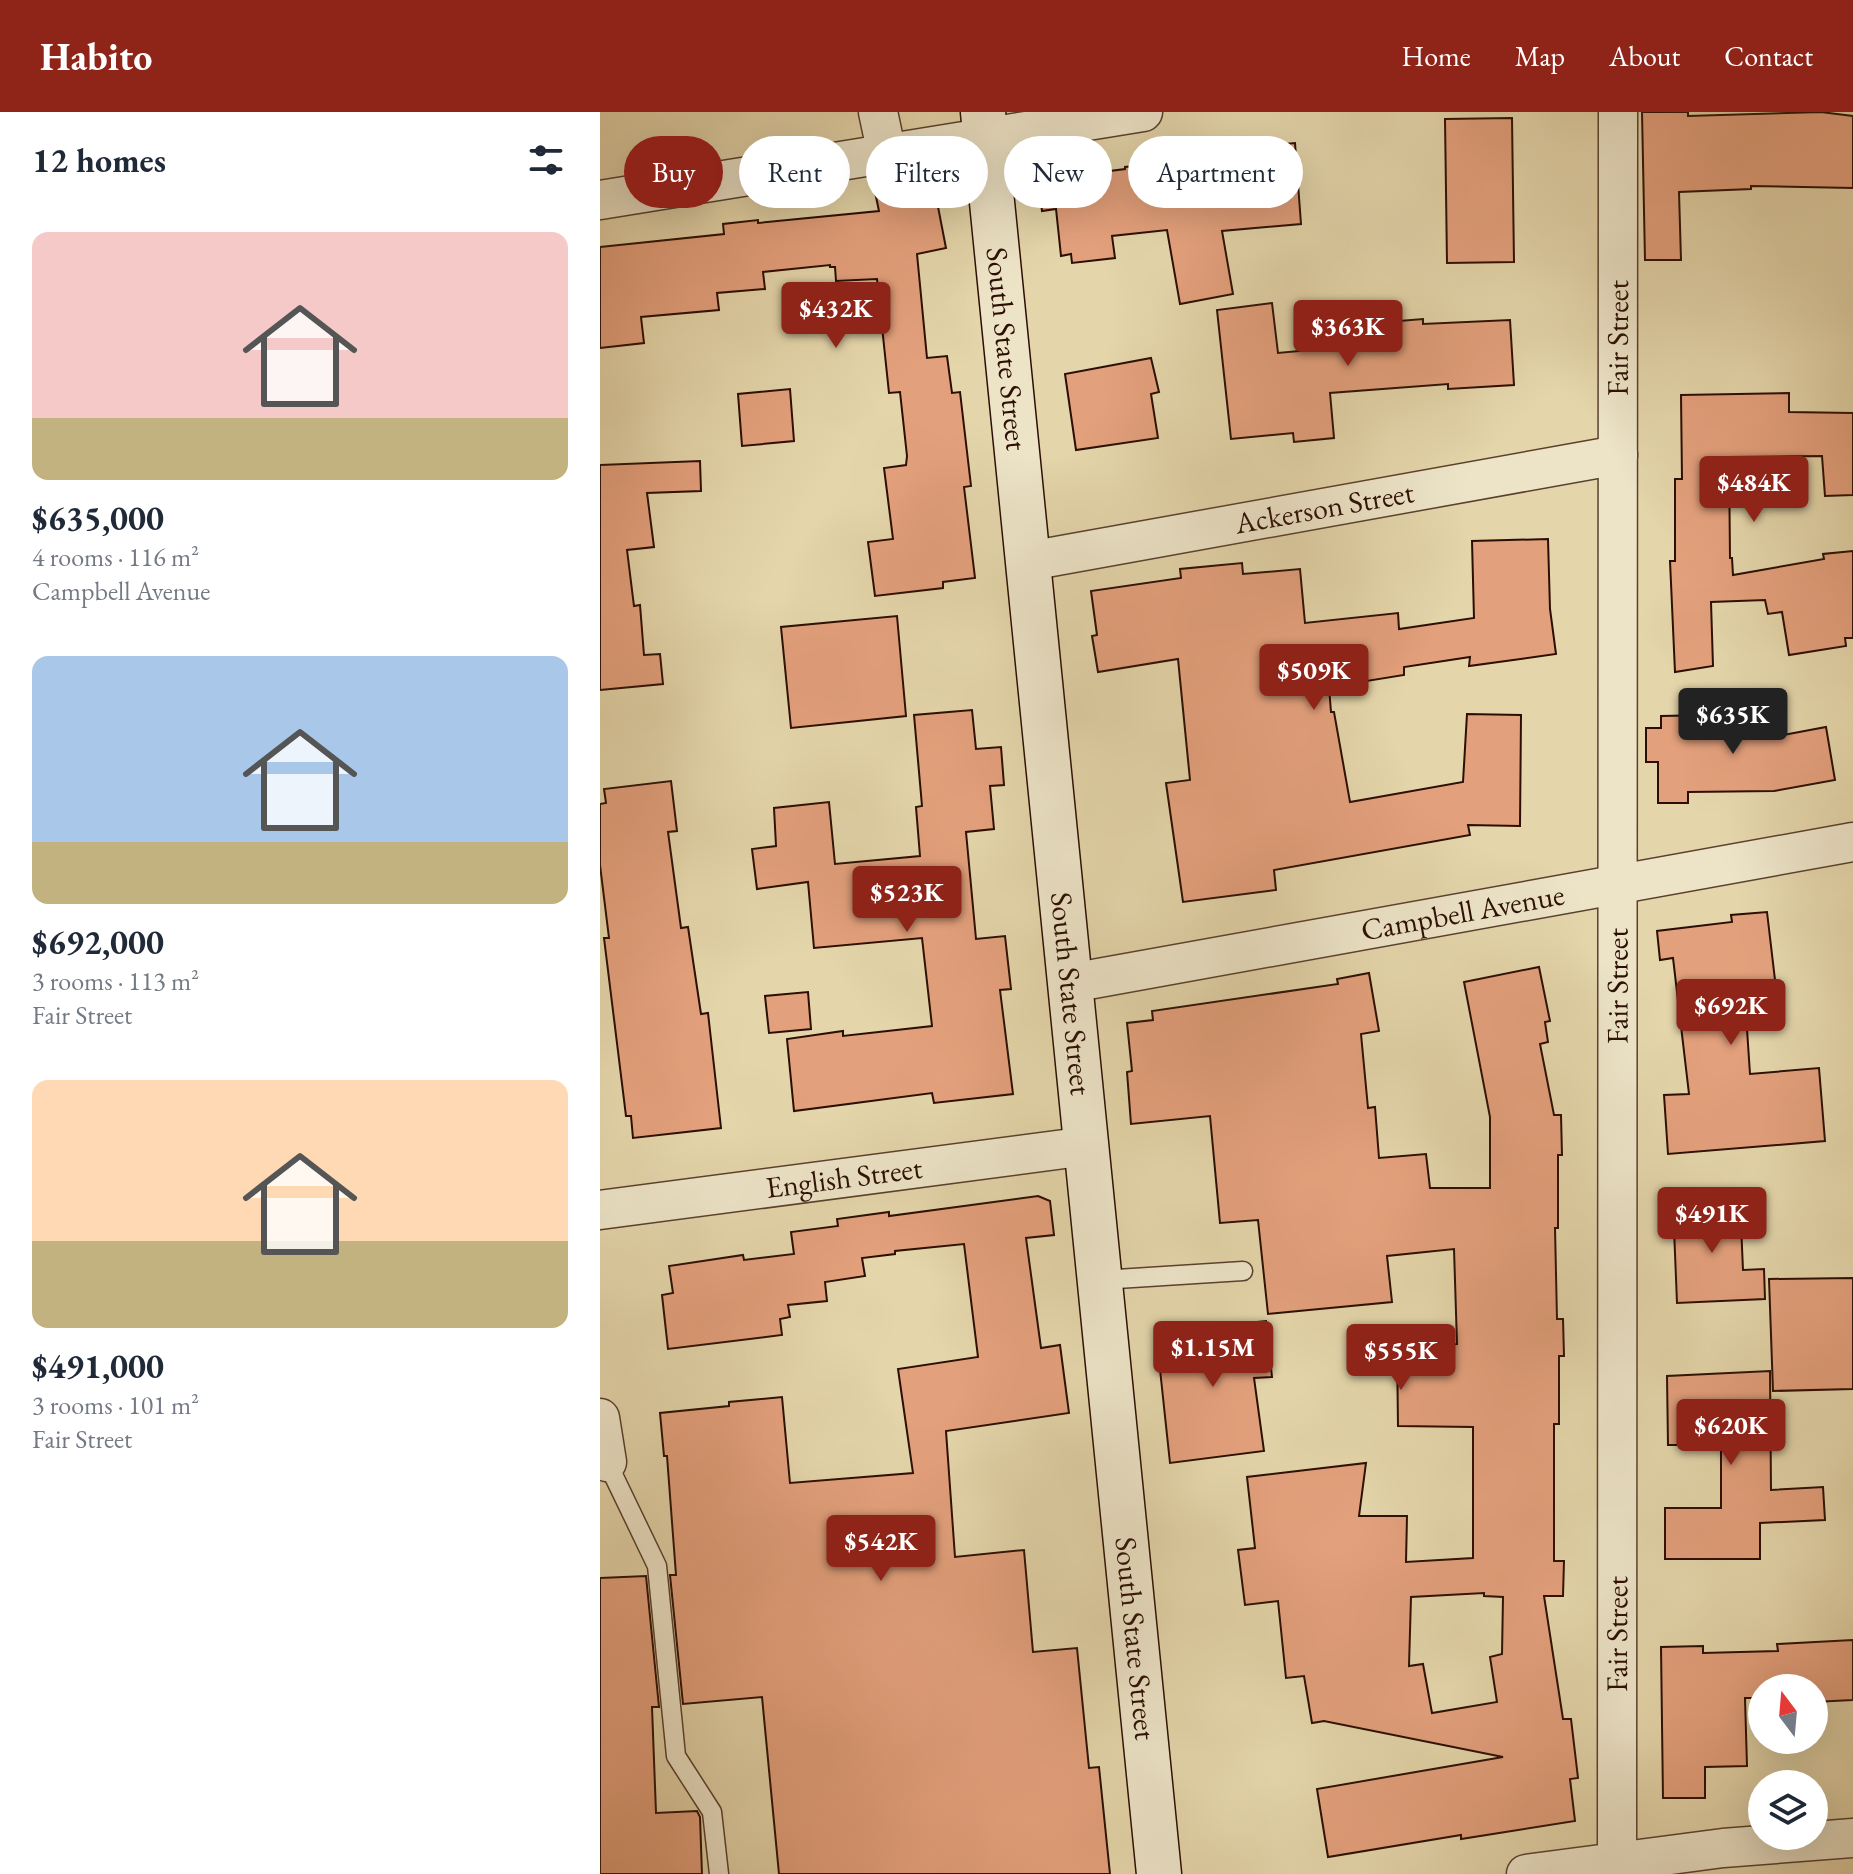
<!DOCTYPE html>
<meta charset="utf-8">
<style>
:root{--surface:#fff;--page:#f2f2f3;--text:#1f2937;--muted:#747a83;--accent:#8f2418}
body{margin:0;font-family:"EB Garamond",serif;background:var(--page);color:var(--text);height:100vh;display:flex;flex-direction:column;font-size:30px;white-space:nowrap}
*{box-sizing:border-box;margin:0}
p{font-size:26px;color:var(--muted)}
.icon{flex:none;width:44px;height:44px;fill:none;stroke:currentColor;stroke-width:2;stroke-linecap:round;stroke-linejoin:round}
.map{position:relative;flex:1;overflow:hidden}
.drawer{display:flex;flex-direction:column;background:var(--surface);width:600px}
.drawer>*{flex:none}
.top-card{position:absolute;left:24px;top:24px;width:760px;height:72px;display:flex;gap:16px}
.needle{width:52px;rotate:344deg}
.fabs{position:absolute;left:1148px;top:1562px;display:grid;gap:16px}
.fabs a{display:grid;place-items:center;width:80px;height:80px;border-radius:50%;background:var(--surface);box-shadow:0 8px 32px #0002;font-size:40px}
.price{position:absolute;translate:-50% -68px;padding:0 18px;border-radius:8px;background:var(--accent);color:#fff;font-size:26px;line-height:52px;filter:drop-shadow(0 2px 4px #0008)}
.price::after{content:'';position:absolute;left:50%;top:48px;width:24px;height:18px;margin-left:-12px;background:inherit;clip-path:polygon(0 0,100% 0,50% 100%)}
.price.current{background:#222;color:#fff}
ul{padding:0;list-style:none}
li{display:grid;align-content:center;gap:16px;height:424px;padding:0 32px}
li span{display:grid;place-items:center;height:248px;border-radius:16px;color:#555}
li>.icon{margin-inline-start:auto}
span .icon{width:144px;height:144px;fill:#fffc;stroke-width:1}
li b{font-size:34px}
h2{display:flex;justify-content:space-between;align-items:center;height:96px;padding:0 32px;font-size:34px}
.pill{padding:0 28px;border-radius:36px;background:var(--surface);box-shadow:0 8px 32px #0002;font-size:28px;line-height:72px}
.pill.current{background:var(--accent);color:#fff}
header{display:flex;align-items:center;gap:48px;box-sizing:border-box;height:112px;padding:0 40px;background:var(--accent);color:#fff}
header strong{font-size:38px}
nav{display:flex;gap:44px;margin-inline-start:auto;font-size:28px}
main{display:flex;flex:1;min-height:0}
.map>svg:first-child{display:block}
</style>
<header>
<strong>Habito</strong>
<nav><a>Home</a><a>Map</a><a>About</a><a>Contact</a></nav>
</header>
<main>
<section class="drawer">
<h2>12 homes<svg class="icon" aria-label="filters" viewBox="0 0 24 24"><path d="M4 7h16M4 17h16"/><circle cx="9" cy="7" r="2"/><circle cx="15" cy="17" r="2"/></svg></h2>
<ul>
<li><span style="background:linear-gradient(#f6c9c9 75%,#c2b280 0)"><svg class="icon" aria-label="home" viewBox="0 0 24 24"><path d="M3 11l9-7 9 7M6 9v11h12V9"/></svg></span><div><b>$635,000</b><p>4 rooms · 116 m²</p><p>Campbell Avenue</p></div></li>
<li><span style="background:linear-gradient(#a9c7e8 75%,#c2b280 0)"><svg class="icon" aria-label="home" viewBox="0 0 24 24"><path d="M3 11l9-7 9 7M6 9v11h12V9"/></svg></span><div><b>$692,000</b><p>3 rooms · 113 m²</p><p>Fair Street</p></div></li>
<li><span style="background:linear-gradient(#ffd9b3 65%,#c2b280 0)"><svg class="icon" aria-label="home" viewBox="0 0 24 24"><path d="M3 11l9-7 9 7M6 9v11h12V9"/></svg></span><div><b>$491,000</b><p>3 rooms · 101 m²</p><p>Fair Street</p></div></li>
</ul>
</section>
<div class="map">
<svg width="1253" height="1762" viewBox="0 0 1253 1762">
<rect width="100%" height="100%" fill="#e4d5aa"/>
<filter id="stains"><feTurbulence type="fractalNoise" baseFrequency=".0025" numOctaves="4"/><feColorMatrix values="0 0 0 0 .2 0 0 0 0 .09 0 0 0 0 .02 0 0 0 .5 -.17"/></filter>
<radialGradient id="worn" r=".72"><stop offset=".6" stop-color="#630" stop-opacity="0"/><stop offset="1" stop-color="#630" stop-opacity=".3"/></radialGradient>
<!-- building -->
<g fill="#e3a07c" stroke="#2c0f04" stroke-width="2" fill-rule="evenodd">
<path d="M1042,0H1088V4L1221,0L1253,4V76L1151,74V77L1079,80L1081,148H1045Z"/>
<path d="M912,6L914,150L847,151L845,7Z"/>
<path d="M695,31L701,112L622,119L633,182L580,192L567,118L512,124L515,146L472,151L471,142L461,144L456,97L442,99L438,68L525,57V55L653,42L652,35Z"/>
<path d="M333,69L346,136L317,142L327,246L347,244L352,281L360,280L371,374L364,375L375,466L343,470V476L275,484L268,430L293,427L284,356L306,353L307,344L300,280L289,281L277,167L236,169L235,155H230V153L163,160L165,177L117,181L119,198L41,205L44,231L0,236V135L124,122L123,112L158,108V111L279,99L275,80Z"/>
<path d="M672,191L678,241L752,234L750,213L823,207V212L910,208L914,273L848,277V272L730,281L734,326L694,330L693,321L631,327L617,198Z"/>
<path d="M551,246L559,280L551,282L558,326L476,338L465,262Z"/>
<path d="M190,277L194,329L142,334L138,282Z"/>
<path d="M1189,281V300L1253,301V383L1225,384L1222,344L1129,345L1130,446H1132L1133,463L1224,447L1223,442L1253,439V526H1245L1246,534L1189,543L1182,500L1168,502L1165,488L1111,490L1113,554L1075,560L1070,449H1075V367H1082L1081,283Z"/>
<path d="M100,349L101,379L47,381L54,435L27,438L34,494L40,493L44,543L60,542L63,572L0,578V353Z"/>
<path d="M948,427L950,497L956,542L869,554L870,545L804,555V563L729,575L731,600H734L750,690L863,670L867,602L921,603L920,714L868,713L870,723L674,758L676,778L583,790L566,671L590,668L578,547L498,560L492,524L497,523L491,479L581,466L580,457L642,451L643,462L700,457L705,511L798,501L799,517L874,506L872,429Z"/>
<path d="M297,504L306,604L191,616L181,515Z"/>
<path d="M372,598L376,637L401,635L404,673L390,674L394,717L366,720L376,827L405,824L411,877L400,878L413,982L334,991L332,981L194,999L187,927L243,919V924L332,914L322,826L214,836L208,770L157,777L152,737L176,734L174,696L229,690L235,752L320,744L316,695L322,694L314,603Z"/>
<path d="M1162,602V617H1168V626L1226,615L1235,668L1174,679L1088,680V691H1058V650H1046V616H1061V604Z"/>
<path d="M71,669L77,719L68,720L81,816L88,815L101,902L108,901L121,1016L33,1026L31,1004H26L4,826H9L0,753V692L6,691L4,677Z"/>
<path d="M1167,800L1175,868L1144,872L1150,962L1219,956L1225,1029L1068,1042L1064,983L1089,982L1073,846L1060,848L1057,819L1132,810L1131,803Z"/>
<path d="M939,855L950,909L945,910L948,930L940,932L954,1003H961L962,1043H958V1116H955L957,1207H963L964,1244H959V1312H954V1449H964L963,1484H944L963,1607H971L978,1666L970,1667L975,1709L861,1727V1723L728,1745L717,1677L903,1645L724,1609L712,1611L704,1564L686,1566L678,1489L645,1493L638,1438L655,1436L647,1365L766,1351L759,1404H807L806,1450L873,1446V1315L798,1314L797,1233L857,1232L854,1137L787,1144L792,1190L668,1202L658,1108L620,1111L610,1004L531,1012L527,960L532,959L527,911L553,908L552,899L738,872L737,867L769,861L779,919L761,922L768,996L775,995L779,1046L826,1042L830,1076H890V1005L864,870ZM884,1481V1484L903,1485L902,1542L890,1545L897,1590L832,1601L823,1552L809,1554L811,1485Z"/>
<path d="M208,880L211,917L169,921L165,884Z"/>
<path d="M438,1084L450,1089L454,1123L426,1126L441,1236L460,1233L469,1301L346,1319L355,1445L424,1438L433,1540L477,1536L489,1656L499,1655L510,1762H179L162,1585L83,1592L70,1463H76L67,1344H64L60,1301L129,1294V1290L182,1285L190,1371L313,1361L298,1257L378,1245L364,1132L295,1139V1142L262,1146L265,1164L225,1170L227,1189L188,1193L190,1205L180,1207L182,1223L68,1237L62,1183L73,1181L69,1154L143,1143L144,1148L194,1142L191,1120L238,1114L237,1107L289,1100V1104Z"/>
<path d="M1140,1089L1143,1158L1164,1157L1165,1187L1077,1191L1073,1092Z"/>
<path d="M1253,1166V1277L1173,1279L1169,1167Z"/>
<path d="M666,1209L672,1265L654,1266L664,1339L570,1351L556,1220Z"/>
<path d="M1170,1259L1171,1378L1223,1375L1225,1408L1160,1411V1447H1065V1396H1121V1333H1068L1067,1264Z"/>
<path d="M46,1464L59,1595H52L56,1701L97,1699L100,1705L102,1762H0V1466Z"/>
<path d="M1253,1528V1588L1214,1590V1576H1162V1586H1145L1147,1654L1105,1655V1686H1063L1061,1535L1103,1534V1541L1178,1539L1177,1532Z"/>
</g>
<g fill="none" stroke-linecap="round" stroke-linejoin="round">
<!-- lane casing -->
<g stroke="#5a402e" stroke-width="21">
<g id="lane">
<path d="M501,1168L643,1159"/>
<path d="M7,1350L57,1454L76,1644L112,1700L119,1762"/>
</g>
</g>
<!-- street casing -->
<g stroke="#5a402e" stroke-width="41">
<g id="street">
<path d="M278,0L287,42"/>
<path d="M0,88L543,0"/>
<path id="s1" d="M429,449L1018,343"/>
<path id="s2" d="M471,871L1253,730"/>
<path id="s3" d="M0,1098L487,1034"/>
<path d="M0,1306L7,1350"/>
<path id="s4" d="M1017,1748L1018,0"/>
<path d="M926,1762L1123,1736L1253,1726"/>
</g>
</g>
<!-- secondary casing -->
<g stroke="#2c0f04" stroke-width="47">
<g id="secondary">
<path id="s5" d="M383,0L559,1762"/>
</g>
</g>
<!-- lane -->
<use href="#lane" stroke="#ede4c8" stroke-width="18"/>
<!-- street -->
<use href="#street" stroke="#ede4c8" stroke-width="38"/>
<!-- secondary -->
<use href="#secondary" stroke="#ede4c8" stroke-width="44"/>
</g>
<g text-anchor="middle" stroke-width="6" stroke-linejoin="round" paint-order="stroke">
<!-- street labels -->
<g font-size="30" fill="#2c0f04" stroke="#ede4c8">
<text dy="10" stroke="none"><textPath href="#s4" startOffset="1522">Fair Street</textPath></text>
<text dy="10" stroke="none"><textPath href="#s5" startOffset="238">South State Street</textPath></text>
<text dy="10" stroke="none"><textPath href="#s1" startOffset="300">Ackerson Street</textPath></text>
<text dy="10" stroke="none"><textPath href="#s2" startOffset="398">Campbell Avenue</textPath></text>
<text dy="10" stroke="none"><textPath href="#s4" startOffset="874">Fair Street</textPath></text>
<text dy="10" stroke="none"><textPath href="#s5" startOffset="886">South State Street</textPath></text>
<text dy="10" stroke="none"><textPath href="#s3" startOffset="246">English Street</textPath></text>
<text dy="10" stroke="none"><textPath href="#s4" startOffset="226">Fair Street</textPath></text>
<text dy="10" stroke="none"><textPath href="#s5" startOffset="1534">South State Street</textPath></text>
</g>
</g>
<rect width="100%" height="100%" filter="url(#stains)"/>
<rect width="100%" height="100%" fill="url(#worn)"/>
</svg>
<div class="fabs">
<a><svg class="needle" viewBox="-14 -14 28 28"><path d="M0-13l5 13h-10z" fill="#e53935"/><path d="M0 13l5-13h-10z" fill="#747a83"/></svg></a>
<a><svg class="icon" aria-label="layers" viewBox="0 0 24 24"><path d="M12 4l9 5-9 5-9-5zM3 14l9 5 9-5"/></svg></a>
</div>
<b class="price" style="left:236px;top:238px">$432K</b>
<b class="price" style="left:748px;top:256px">$363K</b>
<b class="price" style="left:1154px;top:412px">$484K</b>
<b class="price" style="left:714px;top:600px">$509K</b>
<b class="price current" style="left:1133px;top:644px">$635K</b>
<b class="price" style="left:307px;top:822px">$523K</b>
<b class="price" style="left:1131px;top:935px">$692K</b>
<b class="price" style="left:1112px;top:1143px">$491K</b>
<b class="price" style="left:613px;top:1277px">$1.15M</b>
<b class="price" style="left:801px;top:1280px">$555K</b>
<b class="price" style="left:1131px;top:1355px">$620K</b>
<b class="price" style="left:281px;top:1471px">$542K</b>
<div class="top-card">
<a class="pill current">Buy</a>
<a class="pill">Rent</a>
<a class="pill">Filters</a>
<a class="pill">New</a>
<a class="pill">Apartment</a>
</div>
</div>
</main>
